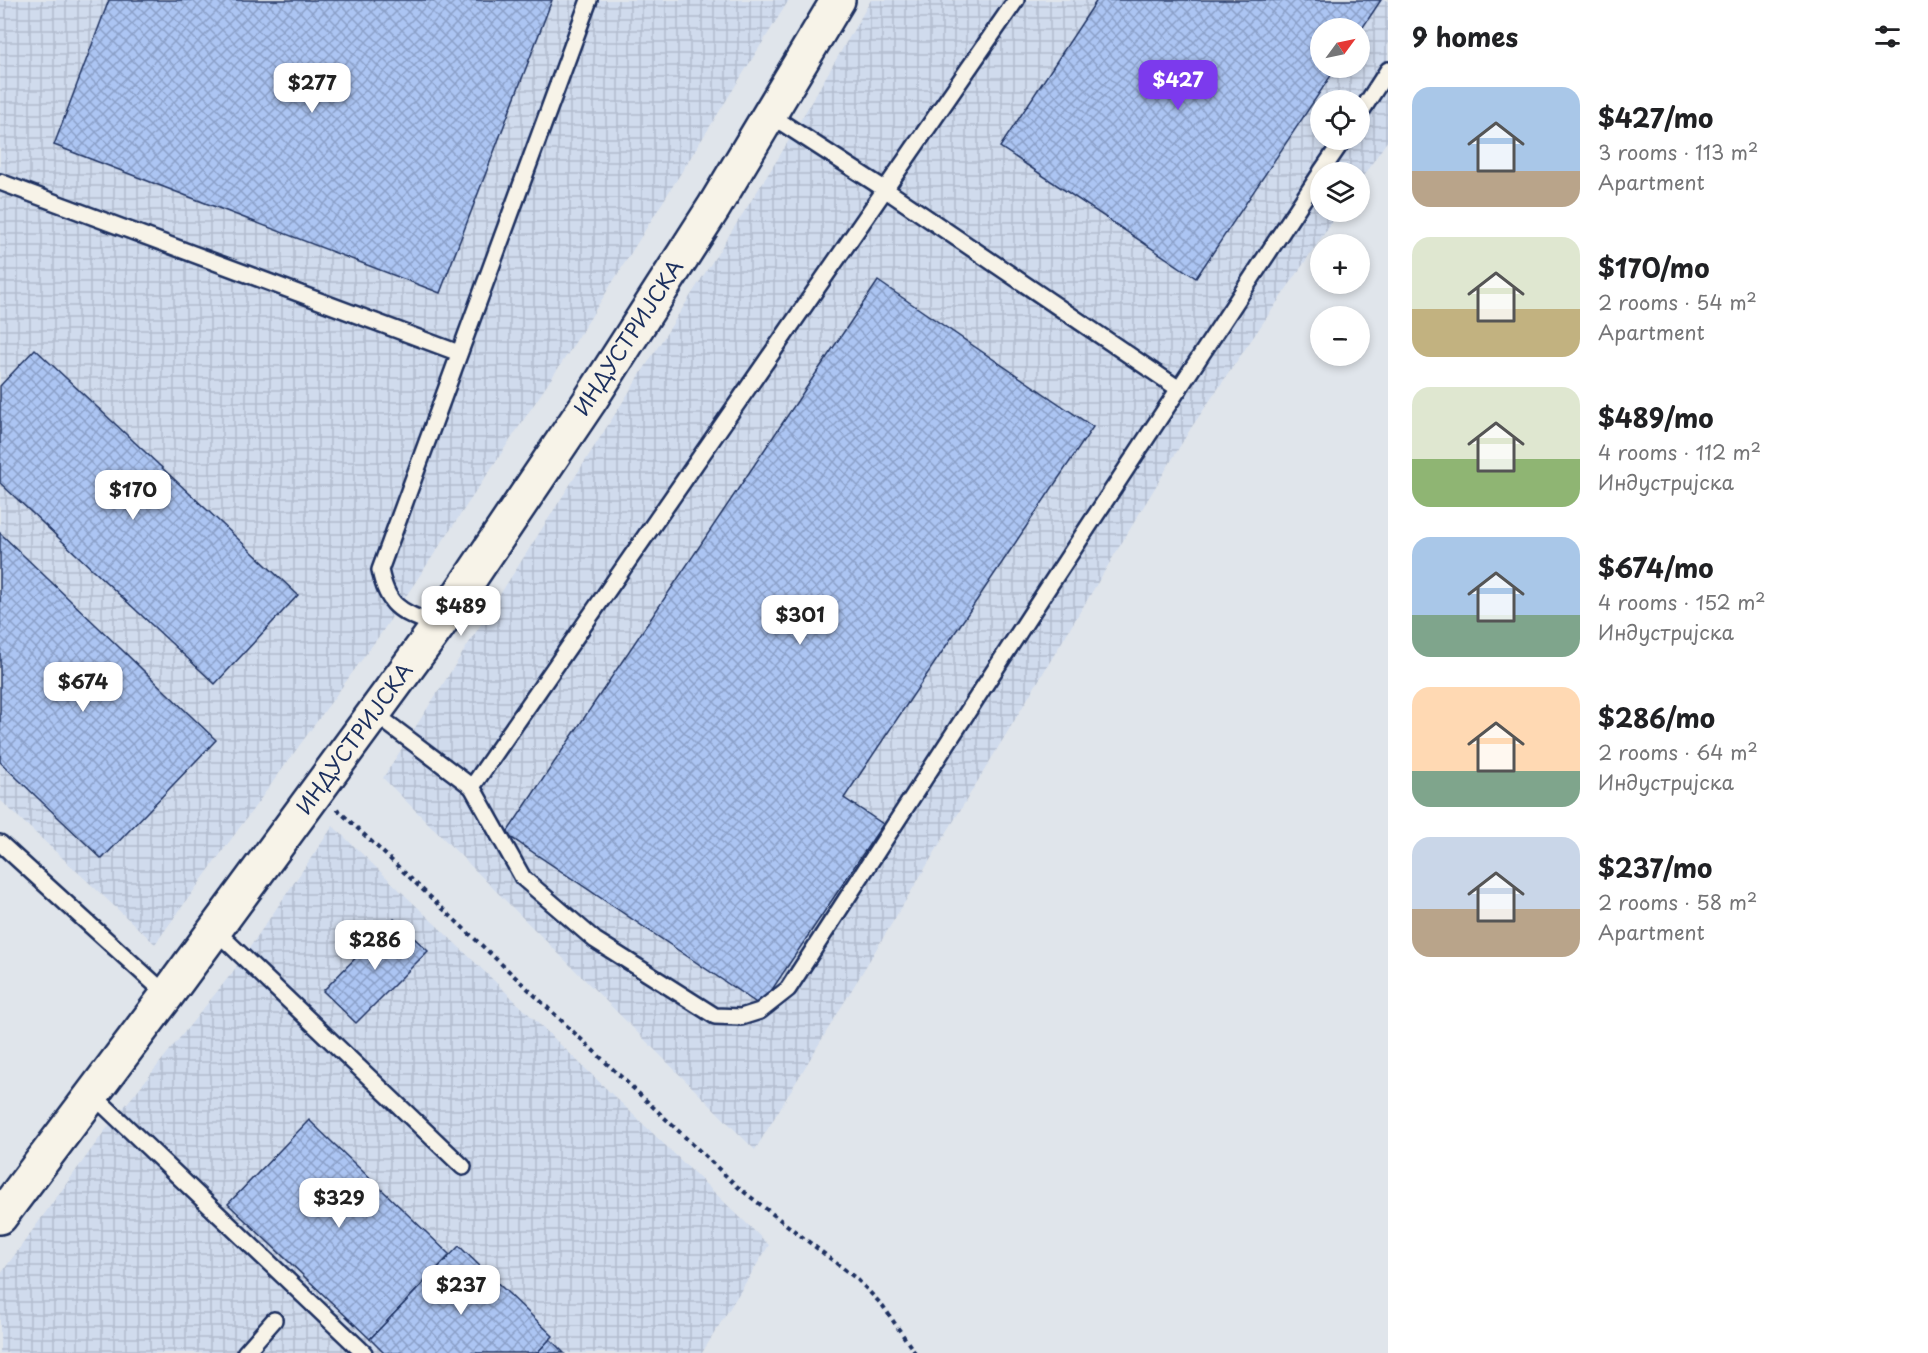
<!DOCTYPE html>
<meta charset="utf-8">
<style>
:root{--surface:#fff;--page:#f6f6f6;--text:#202124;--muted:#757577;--accent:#7c3aed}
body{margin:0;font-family:"Playpen Sans",sans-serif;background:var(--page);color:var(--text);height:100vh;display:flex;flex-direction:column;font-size:22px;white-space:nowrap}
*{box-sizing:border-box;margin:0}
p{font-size:20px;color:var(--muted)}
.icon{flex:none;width:33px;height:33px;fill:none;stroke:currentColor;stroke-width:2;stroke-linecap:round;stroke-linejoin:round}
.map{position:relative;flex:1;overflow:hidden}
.sheet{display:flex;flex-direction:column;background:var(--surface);width:540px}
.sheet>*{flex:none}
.needle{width:39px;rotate:57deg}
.controls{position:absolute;left:1310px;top:18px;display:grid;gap:12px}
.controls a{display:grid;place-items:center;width:60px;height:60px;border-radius:50%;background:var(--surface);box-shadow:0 3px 9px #0003;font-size:30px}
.price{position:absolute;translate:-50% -51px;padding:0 14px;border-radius:12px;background:#fff;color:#222;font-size:20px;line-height:39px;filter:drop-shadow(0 2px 3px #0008)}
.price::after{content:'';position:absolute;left:50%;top:36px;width:18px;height:14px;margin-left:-9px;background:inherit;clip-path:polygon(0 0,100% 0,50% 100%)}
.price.on{background:var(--accent);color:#fff}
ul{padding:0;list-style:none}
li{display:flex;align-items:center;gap:18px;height:150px;padding:0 24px}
li span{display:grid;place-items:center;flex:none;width:168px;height:120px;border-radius:18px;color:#555}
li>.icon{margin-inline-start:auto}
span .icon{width:72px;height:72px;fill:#fffc;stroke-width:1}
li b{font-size:26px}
h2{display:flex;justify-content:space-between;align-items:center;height:72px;padding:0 24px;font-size:26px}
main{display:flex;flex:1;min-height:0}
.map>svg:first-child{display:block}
</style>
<main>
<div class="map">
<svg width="1388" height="1353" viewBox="0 0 1388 1353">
<defs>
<pattern id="industrial-grid" width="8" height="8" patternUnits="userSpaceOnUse" patternTransform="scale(1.5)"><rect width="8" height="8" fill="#d0dbed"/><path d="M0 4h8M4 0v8" fill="none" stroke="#b2bcce"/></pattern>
<pattern id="building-cross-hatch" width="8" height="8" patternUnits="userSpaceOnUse" patternTransform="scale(1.5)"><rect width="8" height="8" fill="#acc5f3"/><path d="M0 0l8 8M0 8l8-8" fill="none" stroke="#8ba0c8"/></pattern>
</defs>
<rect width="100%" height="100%" fill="#e0e5eb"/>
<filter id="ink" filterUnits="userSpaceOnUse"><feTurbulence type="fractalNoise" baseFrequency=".0167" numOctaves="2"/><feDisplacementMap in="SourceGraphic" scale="12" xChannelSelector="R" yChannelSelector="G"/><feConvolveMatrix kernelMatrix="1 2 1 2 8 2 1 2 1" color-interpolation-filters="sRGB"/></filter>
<g filter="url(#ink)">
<!-- industrial -->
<g fill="url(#industrial-grid)" fill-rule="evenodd">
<path d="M0,0H789L569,352L382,632L155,944L0,800Z"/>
<path d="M871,0H1388V140L1359,182V172H1320V212H1339L1191,428L755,1150L383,778L779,157ZM1320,28H1359V68H1320ZM1320,100H1359V140H1320Z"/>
<path d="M333,826L769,1245L702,1353H0V1275L104,1132L232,973Z"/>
</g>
<!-- building -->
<g fill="url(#building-cross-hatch)" stroke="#1b2f5e" stroke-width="1.5">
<path d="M109,0H552L440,293L54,145Z"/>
<path d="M1097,0H1381L1359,33V28H1320V68H1336L1196,278L1000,147Z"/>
<path d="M878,281L1093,427L844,798L883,824L761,1006L506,834Z"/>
<path d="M35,349L298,595L215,684L0,483V386Z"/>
<path d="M0,533L216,740L102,859L0,762Z"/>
<path d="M394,919L428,951L356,1023L323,991Z"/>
<path d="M309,1120L450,1255L370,1339L228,1204Z"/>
<path d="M459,1246L553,1336L537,1353H384L370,1339Z"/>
<path d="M550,1339L564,1353H537Z"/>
</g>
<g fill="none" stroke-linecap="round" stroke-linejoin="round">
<!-- service casing -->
<g stroke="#1b2f5e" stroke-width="20">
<g id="service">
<path d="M770,115L886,190L1179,389"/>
<path d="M1359,115L1388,70"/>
<path d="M1321,172L1343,140"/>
<path d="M0,182L459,353"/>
<path d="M438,626C403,612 388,610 380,570L589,0"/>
<path d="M374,713L472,787L1016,0"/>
<path d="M472,787L523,878L595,940L715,1016L741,1017L760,1011L788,989L1042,597L1320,174"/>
<path d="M0,843L167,995"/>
<path d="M215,930L463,1167"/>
<path d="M92,1094L364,1353"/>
<path d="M245,1353L274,1320"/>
</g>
</g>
<!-- secondary casing -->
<g stroke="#1b2f5e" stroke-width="38">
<path id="secondary" d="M0,1217L167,995L438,626L589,402L714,207L838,0"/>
</g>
<!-- path -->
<path stroke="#1b2f5e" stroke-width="4" stroke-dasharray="4.5 4.5" stroke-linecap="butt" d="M337,809L739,1188L858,1280L883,1306L915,1353"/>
<!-- service -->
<use href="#service" stroke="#f7f3e8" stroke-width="15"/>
<!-- secondary -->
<use href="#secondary" stroke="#f7f3e8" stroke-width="33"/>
</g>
</g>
<g text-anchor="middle" stroke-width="6" stroke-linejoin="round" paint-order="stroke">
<!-- street labels -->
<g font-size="21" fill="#1b2f5e" stroke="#f7f3e8">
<text transform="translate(629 338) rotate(-57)" y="7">ИНДУСТРИЈСКА</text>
<text transform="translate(355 739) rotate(-54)" y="7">ИНДУСТРИЈСКА</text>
</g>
</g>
</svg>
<div class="controls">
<a><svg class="needle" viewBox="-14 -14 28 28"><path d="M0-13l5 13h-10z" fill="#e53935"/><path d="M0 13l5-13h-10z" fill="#757577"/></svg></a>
<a><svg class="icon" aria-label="locate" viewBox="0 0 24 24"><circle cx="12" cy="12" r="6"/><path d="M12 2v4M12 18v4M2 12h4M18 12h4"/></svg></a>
<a><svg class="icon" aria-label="layers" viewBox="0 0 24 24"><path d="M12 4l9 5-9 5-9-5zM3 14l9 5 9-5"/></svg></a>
<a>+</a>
<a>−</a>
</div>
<b class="price on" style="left:1178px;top:111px">$427</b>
<b class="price" style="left:312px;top:114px">$277</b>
<b class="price" style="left:133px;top:521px">$170</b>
<b class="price" style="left:461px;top:637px">$489</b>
<b class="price" style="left:800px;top:646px">$301</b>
<b class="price" style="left:83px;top:713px">$674</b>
<b class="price" style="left:375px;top:971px">$286</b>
<b class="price" style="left:339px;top:1229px">$329</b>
<b class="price" style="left:461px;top:1316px">$237</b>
</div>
<section class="sheet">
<h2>9 homes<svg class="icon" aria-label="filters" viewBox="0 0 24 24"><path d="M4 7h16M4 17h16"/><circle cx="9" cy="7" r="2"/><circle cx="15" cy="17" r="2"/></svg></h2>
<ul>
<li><span style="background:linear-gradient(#a9c7e8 70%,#b9a48a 0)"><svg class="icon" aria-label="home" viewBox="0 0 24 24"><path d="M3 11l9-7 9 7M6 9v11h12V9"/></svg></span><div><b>$427/mo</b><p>3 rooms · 113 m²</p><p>Apartment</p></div></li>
<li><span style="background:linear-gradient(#dfe7d0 60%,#c2b280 0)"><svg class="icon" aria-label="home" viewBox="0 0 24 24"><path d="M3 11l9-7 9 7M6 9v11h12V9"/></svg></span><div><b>$170/mo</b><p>2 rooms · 54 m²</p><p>Apartment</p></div></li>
<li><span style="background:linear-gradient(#dfe7d0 60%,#8fb573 0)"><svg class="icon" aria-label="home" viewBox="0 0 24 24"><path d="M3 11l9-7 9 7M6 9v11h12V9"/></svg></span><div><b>$489/mo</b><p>4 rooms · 112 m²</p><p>Индустријска</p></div></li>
<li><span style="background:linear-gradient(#a9c7e8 65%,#7fa58c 0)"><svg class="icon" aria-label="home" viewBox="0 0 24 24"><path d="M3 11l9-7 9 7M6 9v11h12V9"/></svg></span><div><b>$674/mo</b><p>4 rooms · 152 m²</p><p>Индустријска</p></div></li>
<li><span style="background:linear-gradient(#ffd9b3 70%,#7fa58c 0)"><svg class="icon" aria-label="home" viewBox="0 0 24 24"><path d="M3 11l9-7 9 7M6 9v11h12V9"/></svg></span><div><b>$286/mo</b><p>2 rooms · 64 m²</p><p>Индустријска</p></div></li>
<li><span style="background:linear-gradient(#c9d6e8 60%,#b9a48a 0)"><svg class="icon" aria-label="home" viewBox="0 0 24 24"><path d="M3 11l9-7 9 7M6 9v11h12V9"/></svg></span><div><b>$237/mo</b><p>2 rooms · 58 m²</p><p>Apartment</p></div></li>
</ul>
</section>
</main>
